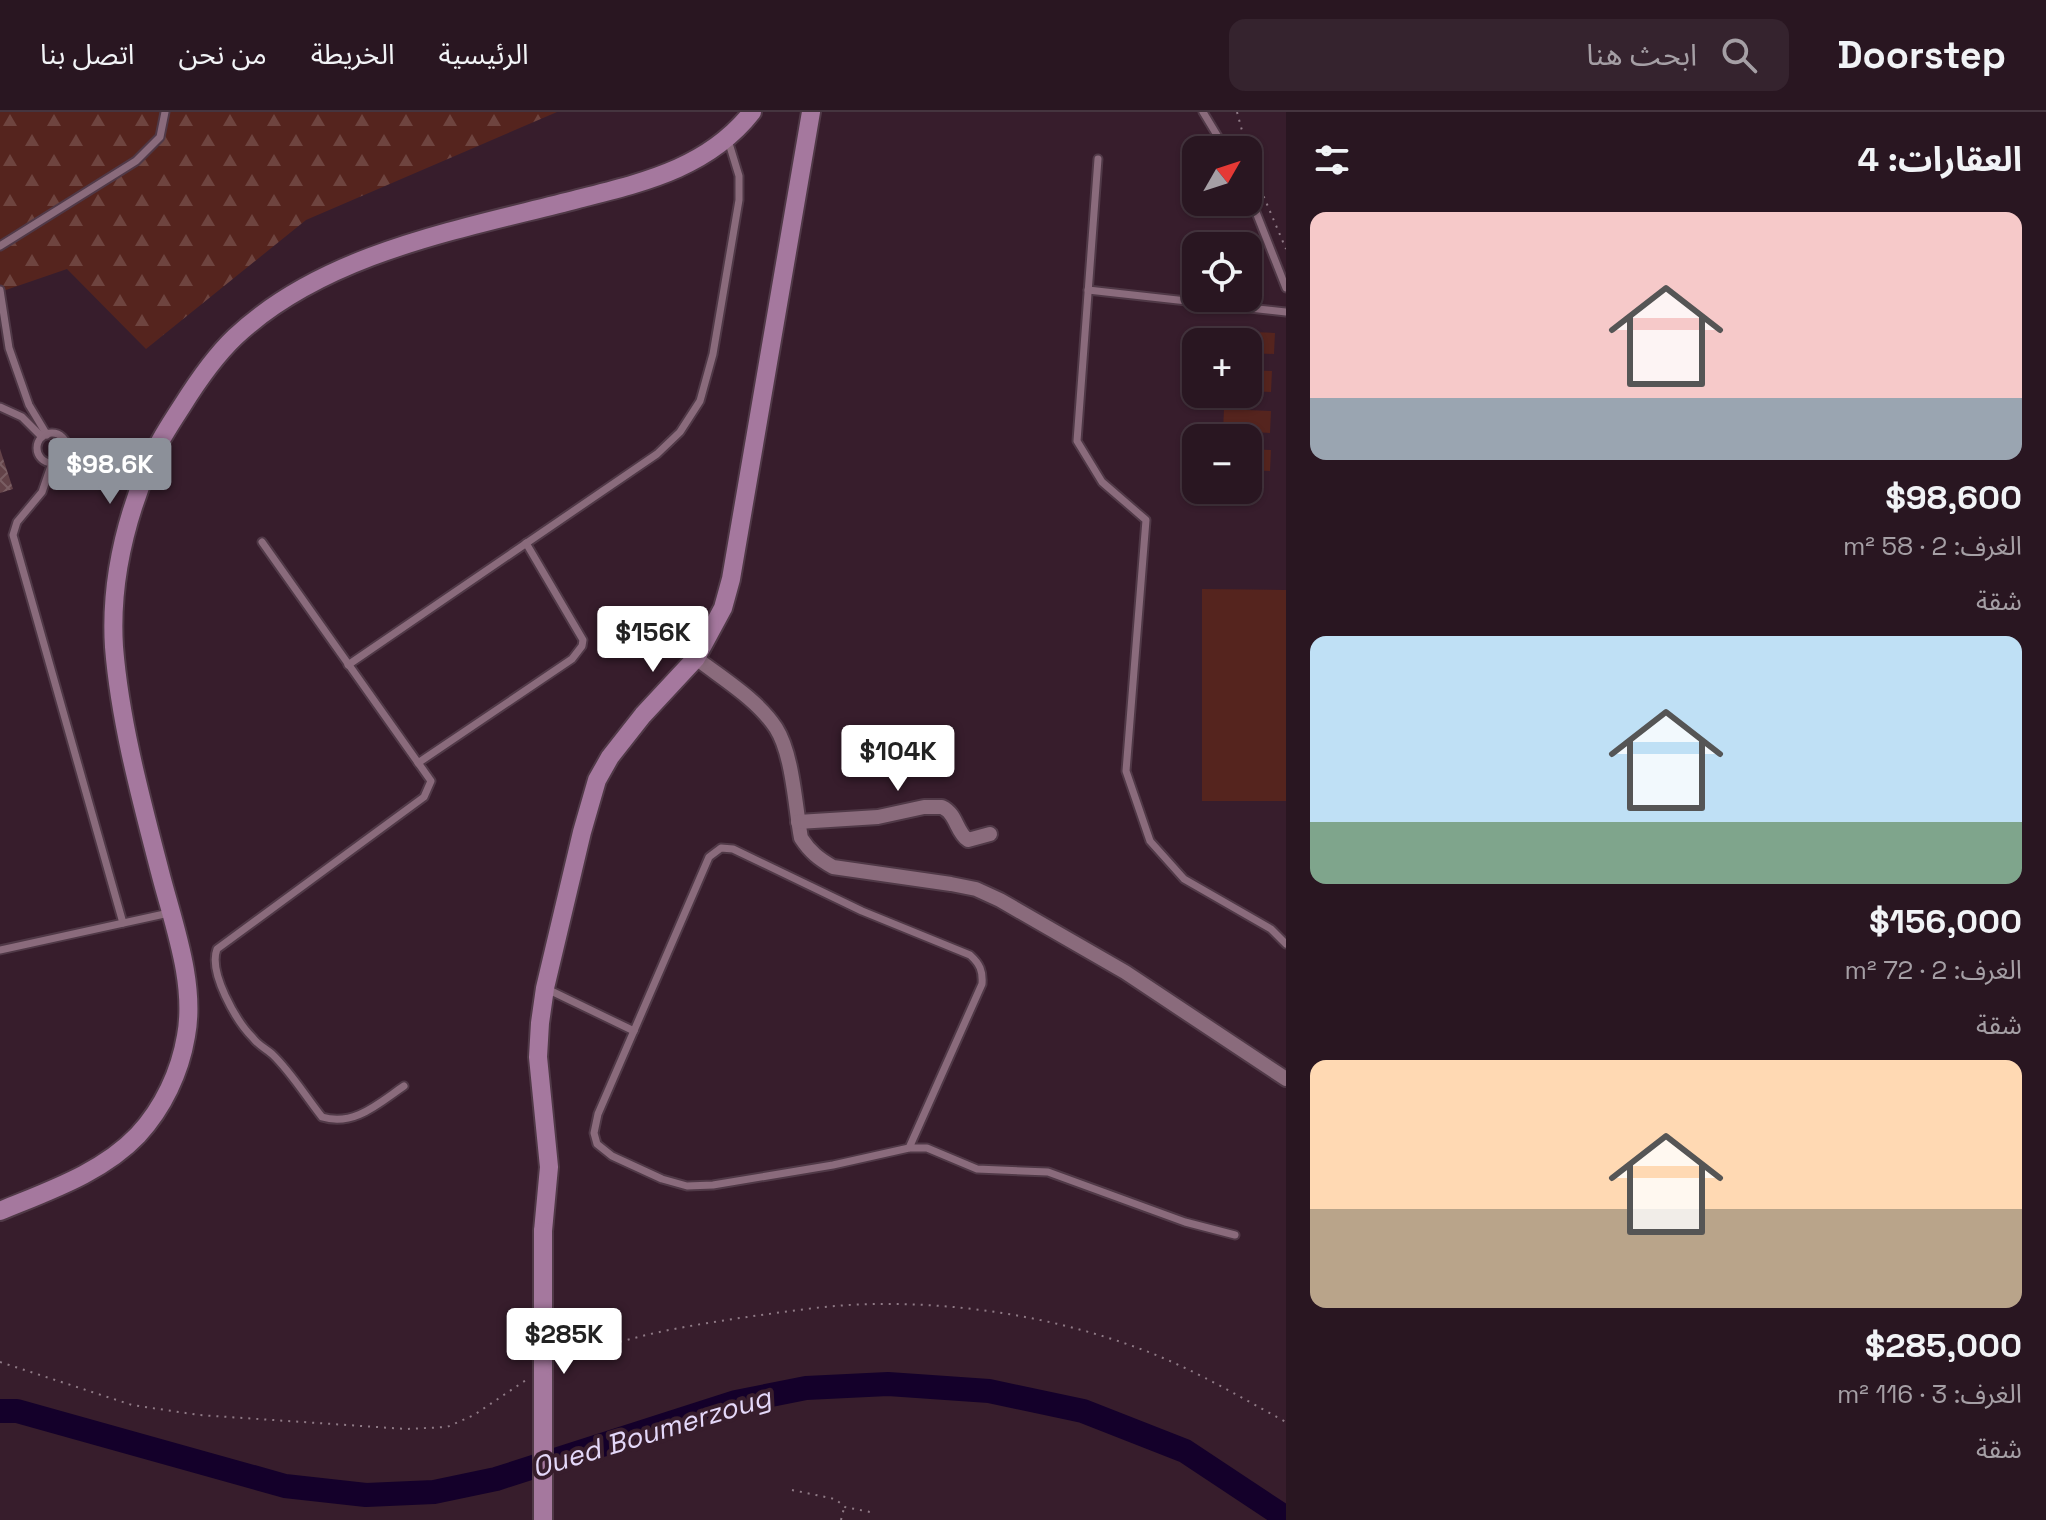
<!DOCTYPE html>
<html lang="ar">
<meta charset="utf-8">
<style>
:root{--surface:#291621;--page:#35232e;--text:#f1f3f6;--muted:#a59fa5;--line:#45353f;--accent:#8c9099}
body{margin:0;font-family:"Space Grotesk","Noto Sans Arabic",sans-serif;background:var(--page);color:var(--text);direction:rtl;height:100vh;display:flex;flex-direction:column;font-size:30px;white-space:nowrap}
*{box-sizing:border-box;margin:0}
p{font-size:26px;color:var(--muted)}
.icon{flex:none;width:44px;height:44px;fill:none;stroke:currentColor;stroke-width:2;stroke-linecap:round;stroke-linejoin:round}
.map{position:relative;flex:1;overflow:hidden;direction:ltr}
.sheet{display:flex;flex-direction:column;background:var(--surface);width:760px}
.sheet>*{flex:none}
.needle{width:52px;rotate:51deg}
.fabs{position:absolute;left:1182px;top:24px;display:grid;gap:16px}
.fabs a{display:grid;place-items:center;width:80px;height:80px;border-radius:16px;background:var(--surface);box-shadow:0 2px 6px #0004,0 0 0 2px var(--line);font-size:40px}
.price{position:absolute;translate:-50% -68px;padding:0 18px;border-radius:8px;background:#fff;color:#222;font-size:26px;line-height:52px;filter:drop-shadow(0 2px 4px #0008)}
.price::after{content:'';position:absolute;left:50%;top:48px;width:24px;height:18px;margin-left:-12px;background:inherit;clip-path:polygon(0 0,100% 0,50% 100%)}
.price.on{background:var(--accent);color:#fff}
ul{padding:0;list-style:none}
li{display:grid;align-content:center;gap:16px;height:424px;padding:0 24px}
li span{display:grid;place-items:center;height:248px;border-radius:16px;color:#555}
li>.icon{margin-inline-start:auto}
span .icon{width:144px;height:144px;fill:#fffc;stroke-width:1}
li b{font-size:34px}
h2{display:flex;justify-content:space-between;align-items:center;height:96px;padding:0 24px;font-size:34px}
header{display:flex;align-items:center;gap:48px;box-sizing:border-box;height:112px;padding:0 40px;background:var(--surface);border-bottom:2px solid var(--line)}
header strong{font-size:38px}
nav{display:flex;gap:44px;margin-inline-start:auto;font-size:28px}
.search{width:560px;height:72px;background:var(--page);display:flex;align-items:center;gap:20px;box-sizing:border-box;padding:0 28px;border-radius:16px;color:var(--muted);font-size:30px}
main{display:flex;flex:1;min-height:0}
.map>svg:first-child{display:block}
</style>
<header>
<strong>Doorstep</strong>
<div class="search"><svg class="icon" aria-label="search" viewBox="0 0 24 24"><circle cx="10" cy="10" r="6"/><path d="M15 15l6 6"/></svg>ابحث هنا</div>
<nav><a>الرئيسية</a><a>الخريطة</a><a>من نحن</a><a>اتصل بنا</a></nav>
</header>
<main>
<section class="sheet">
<h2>العقارات: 4<svg class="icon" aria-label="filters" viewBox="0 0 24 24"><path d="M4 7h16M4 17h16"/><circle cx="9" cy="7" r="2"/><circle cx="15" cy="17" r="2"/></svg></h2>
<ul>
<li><span style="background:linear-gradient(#f6c9c9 75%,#9aa5b1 0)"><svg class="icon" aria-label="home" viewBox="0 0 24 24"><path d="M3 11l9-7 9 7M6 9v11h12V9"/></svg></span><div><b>$98,600</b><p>الغرف: 2 · 58 m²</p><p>شقة</p></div></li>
<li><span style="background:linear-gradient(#bfe0f5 75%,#7fa58c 0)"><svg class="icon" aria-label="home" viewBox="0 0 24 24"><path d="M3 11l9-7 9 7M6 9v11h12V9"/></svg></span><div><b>$156,000</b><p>الغرف: 2 · 72 m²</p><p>شقة</p></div></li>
<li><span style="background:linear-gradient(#ffd9b3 60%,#b9a48a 0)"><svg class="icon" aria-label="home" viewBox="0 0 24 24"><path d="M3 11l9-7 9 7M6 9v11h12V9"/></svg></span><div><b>$285,000</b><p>الغرف: 3 · 116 m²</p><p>شقة</p></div></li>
</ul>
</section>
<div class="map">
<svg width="1286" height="1408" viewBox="0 0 1286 1408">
<defs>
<pattern id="forest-firs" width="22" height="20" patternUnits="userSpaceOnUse" patternTransform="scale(2)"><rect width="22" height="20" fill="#55241e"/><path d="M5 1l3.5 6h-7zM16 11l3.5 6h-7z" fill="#6e443f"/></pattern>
<pattern id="building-cross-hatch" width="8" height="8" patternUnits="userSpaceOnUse" patternTransform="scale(2)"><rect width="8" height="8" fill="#634248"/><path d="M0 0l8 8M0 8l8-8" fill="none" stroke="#7a5e63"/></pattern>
</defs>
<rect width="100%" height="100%" fill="#371d2c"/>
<!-- forest -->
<path fill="url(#forest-firs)" d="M0,0H557L306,108L146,237L67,157L0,180Z"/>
<!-- pitch -->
<g fill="#55241e">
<path d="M1228,219L1275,221L1274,242L1248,241V230H1227Z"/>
<path d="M1248,258L1272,259L1271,280L1248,279Z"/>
<path d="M1224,297L1271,299L1270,321L1223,318Z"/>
<path d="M1248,337L1271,338L1270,359L1248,358Z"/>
<path d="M1202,477L1286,478V689H1202Z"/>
</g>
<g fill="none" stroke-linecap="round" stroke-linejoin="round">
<!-- river -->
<path stroke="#14002a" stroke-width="24" d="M0,1299H17L285,1374L366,1383L434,1380L496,1367L736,1290L806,1276L888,1272L989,1279L1083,1299L1185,1339L1286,1406"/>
</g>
<!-- building -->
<path fill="url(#building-cross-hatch)" d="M0,337L13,377L0,381Z"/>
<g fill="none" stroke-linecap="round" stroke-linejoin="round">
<!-- lane casing -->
<g stroke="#503947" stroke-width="11">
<g id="lane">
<path d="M1203,0L1226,38"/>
<path d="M1098,47L1077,329L1102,370L1146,408L1126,659L1150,729L1184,767L1271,817L1286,832"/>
<path d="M1248,80L1286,176"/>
<path d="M0,134L136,49L160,25L165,0"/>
<path d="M0,178L9,236L29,293L47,323"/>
<path d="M1088,178L1286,200"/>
<path d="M0,295L22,305L42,325"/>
<circle cx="52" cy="336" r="15"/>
<path d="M66,334L92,336L113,335L147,350"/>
<path d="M92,336L107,350L140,368"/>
<path d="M52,351L42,380L17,410L13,423L123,811"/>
<path d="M262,430L431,669L424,685L217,837C208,860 236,909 253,926C258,933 265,936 272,942C291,960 306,985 322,1005C354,1015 379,991 404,974"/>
<path d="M348,553L657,342L680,320L700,289L713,242L739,88V64L728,28"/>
<path d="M418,651L572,547L582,534L583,528L526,431"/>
<path d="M0,838L169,801"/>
<path d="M547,877L634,919"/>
<path d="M909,1036L982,872C983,859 980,852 970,843L862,799L733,737L721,736L709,745L598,1002L594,1021L597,1032L612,1044L662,1067L687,1074L713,1073L833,1053L909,1036H927L977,1057L1048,1060L1185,1110L1235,1123"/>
</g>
</g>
<!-- street casing -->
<g stroke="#503947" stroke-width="18">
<g id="street">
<path d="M696,546C723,567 757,587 776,616C793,643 795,694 801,726C810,740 819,747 833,755L951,772L976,777L1000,788L1125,860L1286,967"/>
<path d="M798,710L878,705L924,695H942C957,702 956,720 968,728L990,722"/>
</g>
</g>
<!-- secondary casing -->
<g stroke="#503947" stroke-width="22">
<g id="secondary">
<path d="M0,1099C48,1079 102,1061 138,1023C163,996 180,960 186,924C196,871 173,811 160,760C141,687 120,610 114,535C110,472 124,413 147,357C156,334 169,314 182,294C197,270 214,245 235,225C325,140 463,117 578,87C644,70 708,56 752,0"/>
<path d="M543,1119L549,1055L538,945L540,911L545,876L582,720L597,668L610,645L643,603L696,546L723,496L731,467L811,0"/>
</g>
</g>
<!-- path -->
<g stroke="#8f7a86" stroke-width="2" stroke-dasharray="2 6" stroke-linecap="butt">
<path d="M1237,0L1247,37"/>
<path d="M1248,39L1255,64L1286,137"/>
<path d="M0,1250L132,1293L199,1303L406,1317L447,1315L474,1303L529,1266"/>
<path d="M560,1252C617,1225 685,1214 747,1205C790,1199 835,1192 879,1192C969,1191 1062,1207 1146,1239C1195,1258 1240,1285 1286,1310"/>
<path d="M792,1378L835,1387L845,1395L870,1400"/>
<path d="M841,1408L844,1396"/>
</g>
<!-- lane -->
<use href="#lane" stroke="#8a6b7c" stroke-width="7"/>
<!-- street -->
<use href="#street" stroke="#8a6b7c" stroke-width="14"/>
<!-- secondary -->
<use href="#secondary" stroke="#a5789e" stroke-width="18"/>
<!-- secondary-bridge casing -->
<g stroke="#503947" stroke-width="22" stroke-linecap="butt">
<path id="secondary-bridge" d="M543,1408V1119"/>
</g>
<!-- secondary-bridge -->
<use href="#secondary-bridge" stroke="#a5789e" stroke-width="18"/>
</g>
<g text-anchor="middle" stroke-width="8" stroke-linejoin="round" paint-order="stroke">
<!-- water labels -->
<g font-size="28" font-style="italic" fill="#e4d8f9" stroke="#371d2c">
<text transform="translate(651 1320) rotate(-17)" y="10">Oued Boumerzoug</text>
</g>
</g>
</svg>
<div class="fabs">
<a><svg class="needle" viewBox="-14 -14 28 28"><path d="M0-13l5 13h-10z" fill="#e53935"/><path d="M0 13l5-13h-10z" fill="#a59fa5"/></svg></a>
<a><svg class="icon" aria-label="locate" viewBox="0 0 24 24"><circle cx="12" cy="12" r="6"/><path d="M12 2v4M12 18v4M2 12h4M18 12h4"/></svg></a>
<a>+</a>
<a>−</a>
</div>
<b class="price on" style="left:110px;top:394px">$98.6K</b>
<b class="price" style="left:653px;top:562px">$156K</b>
<b class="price" style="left:898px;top:681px">$104K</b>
<b class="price" style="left:564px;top:1264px">$285K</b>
</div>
</main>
